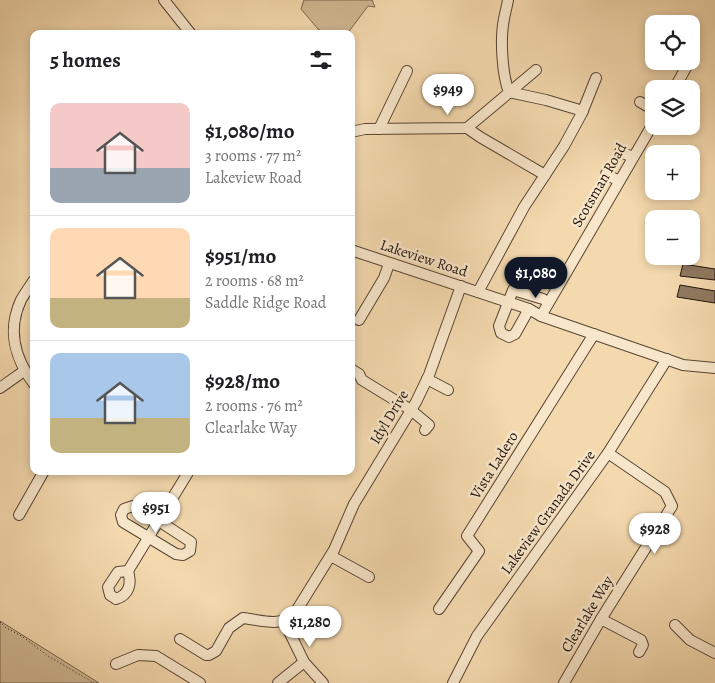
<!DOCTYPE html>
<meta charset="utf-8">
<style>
:root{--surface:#fff;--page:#f6f6f6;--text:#202124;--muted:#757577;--line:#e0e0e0;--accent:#111827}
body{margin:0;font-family:Alegreya,serif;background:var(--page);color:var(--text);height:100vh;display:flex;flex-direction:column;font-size:19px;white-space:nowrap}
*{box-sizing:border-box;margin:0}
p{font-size:16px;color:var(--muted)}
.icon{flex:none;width:28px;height:28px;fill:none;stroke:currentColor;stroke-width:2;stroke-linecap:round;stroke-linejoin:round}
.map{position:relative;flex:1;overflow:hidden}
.panel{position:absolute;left:30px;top:30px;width:325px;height:445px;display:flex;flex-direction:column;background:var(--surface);border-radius:10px;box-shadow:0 2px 8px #0003}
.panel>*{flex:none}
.buttons{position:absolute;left:645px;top:15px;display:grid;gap:10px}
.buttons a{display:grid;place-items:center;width:55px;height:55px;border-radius:10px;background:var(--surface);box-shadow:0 2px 8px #0003;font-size:25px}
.price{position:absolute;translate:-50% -42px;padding:0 11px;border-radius:18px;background:#fff;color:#222;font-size:16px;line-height:32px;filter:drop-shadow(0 1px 2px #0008)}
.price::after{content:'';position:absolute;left:50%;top:30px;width:15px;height:11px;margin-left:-8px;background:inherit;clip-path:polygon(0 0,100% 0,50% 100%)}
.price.current{background:var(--accent);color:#fff}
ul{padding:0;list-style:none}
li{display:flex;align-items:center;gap:15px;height:125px;padding:0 20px}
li+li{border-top:1px solid var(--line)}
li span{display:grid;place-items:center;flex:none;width:140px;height:100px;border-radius:10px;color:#555}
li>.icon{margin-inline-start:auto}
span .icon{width:60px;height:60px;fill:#fffc;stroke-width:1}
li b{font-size:21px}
h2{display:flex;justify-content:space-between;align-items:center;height:60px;padding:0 20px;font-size:21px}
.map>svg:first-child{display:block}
</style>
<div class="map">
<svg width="715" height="683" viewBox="0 0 715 683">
<rect width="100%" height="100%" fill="#f4d9ae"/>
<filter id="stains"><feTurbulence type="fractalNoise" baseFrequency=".004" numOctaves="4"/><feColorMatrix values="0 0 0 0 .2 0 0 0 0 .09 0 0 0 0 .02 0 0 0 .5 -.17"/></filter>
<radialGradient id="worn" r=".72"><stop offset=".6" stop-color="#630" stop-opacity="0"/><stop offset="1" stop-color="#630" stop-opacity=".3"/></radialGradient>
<!-- green -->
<g fill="#d0b893" stroke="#7a6650">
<path d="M304,0H372L375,7L368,6L347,34H327L318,29L301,9Z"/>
<path d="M0,621L99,683H0Z"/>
</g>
<!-- building -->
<g fill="#907a61" stroke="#23140d">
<path d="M683,264L715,269V280L680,276Z"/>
<path d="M680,285L715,291V303L677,297Z"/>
</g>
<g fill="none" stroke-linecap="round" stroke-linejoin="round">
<!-- minor casing -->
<g stroke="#574535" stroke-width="12">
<g id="minor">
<path d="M164,0L191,34"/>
<path d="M508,0C507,6 505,13 504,19C500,38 502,75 509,92L546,100L583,111"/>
<path d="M674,89L687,66"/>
<path d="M640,102L654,110"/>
<path d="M467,128L480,137L545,175"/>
<path d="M379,129L407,71"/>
<path d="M351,132L365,129L467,128L536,70"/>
<path d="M620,152L633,157"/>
<path d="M606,174L619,181"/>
<path d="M351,250L529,309L541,316L683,365L715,368"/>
<path d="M34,280C30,286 25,293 21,300C7,330 15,359 34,384"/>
<path d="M478,292L524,207L564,146L582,113L596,78"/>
<path d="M529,309L515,334L509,337L501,333L499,326L513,290L543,299"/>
<path d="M541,316L654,122"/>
<path d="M359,320L384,278L389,264"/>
<path d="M351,369L359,374L362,380L411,410L429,425L425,430"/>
<path d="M427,379L448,390"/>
<path d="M0,388L24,371"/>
<path d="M133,506L159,521L191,542L190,551L183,555L176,554L123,522L121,515L124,509Z"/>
<path d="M19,515L44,471"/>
<path d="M331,556L369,577"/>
<path d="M128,571L189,471"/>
<path d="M128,571C132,584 129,595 116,599L110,595L108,587L118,572Z"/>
<path d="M439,609L479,551L467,536L594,334"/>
<path d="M601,619L641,640L643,645L639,652"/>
<path d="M284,621L304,662L323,683"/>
<path d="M675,625L690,640L715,653"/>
<path d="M180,639L206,655H209L216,651L229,628L243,618C262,620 281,628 295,613L334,550L354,504L416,402L429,375L461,286"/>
<path d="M116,664L138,655L156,656L200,683"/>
<path d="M278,683L304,662"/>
<path d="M453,683L477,636L608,453L667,359"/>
<path d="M564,683L601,619L672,506L665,492L608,453"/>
</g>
</g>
<!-- path -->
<path stroke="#23140d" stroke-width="1" stroke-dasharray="1 2.5" stroke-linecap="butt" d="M0,622L5,627L23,637L48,656L94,683"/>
<!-- minor -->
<use href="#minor" stroke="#f8e6ca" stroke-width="10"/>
</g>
<g text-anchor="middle" stroke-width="5" stroke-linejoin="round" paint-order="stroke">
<!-- street labels -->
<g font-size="15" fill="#23140d" stroke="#f8e6ca">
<text transform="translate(599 185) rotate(-60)" y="5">Scotsman Road</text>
<text transform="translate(424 258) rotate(18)" y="5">Lakeview Road</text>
<text transform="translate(389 417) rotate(-59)" y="5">Idyl Drive</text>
<text transform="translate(494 465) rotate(-58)" y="5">Vista Ladero</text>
<text transform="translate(548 512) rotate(-54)" y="5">Lakeview Granada Drive</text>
<text transform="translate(587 614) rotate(-59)" y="5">Clearlake Way</text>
</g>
</g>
<rect width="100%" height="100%" filter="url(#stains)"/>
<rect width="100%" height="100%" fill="url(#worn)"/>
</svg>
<div class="buttons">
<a><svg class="icon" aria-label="locate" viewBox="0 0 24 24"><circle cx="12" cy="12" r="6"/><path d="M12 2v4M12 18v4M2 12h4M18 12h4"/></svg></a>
<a><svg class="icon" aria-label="layers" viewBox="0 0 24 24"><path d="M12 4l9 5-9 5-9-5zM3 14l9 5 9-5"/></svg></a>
<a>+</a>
<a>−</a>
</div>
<b class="price" style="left:448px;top:116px">$949</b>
<b class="price current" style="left:536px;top:299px">$1,080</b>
<b class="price" style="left:156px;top:534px">$951</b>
<b class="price" style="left:655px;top:555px">$928</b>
<b class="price" style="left:310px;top:648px">$1,280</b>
<section class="panel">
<h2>5 homes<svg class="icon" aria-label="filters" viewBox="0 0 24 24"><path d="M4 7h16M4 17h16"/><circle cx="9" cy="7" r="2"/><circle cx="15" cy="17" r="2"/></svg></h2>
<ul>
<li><span style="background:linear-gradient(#f6c9c9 65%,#9aa5b1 0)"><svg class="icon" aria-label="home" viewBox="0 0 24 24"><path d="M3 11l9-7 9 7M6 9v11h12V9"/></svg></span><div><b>$1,080/mo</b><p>3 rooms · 77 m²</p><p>Lakeview Road</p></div></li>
<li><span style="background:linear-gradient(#ffd9b3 70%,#c2b280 0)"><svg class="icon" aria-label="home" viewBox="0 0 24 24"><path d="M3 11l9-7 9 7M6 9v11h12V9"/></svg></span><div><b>$951/mo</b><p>2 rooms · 68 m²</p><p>Saddle Ridge Road</p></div></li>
<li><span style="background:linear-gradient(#a9c7e8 65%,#c2b280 0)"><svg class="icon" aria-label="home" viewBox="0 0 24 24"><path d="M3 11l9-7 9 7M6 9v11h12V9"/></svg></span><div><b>$928/mo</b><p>2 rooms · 76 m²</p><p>Clearlake Way</p></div></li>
</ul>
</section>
</div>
